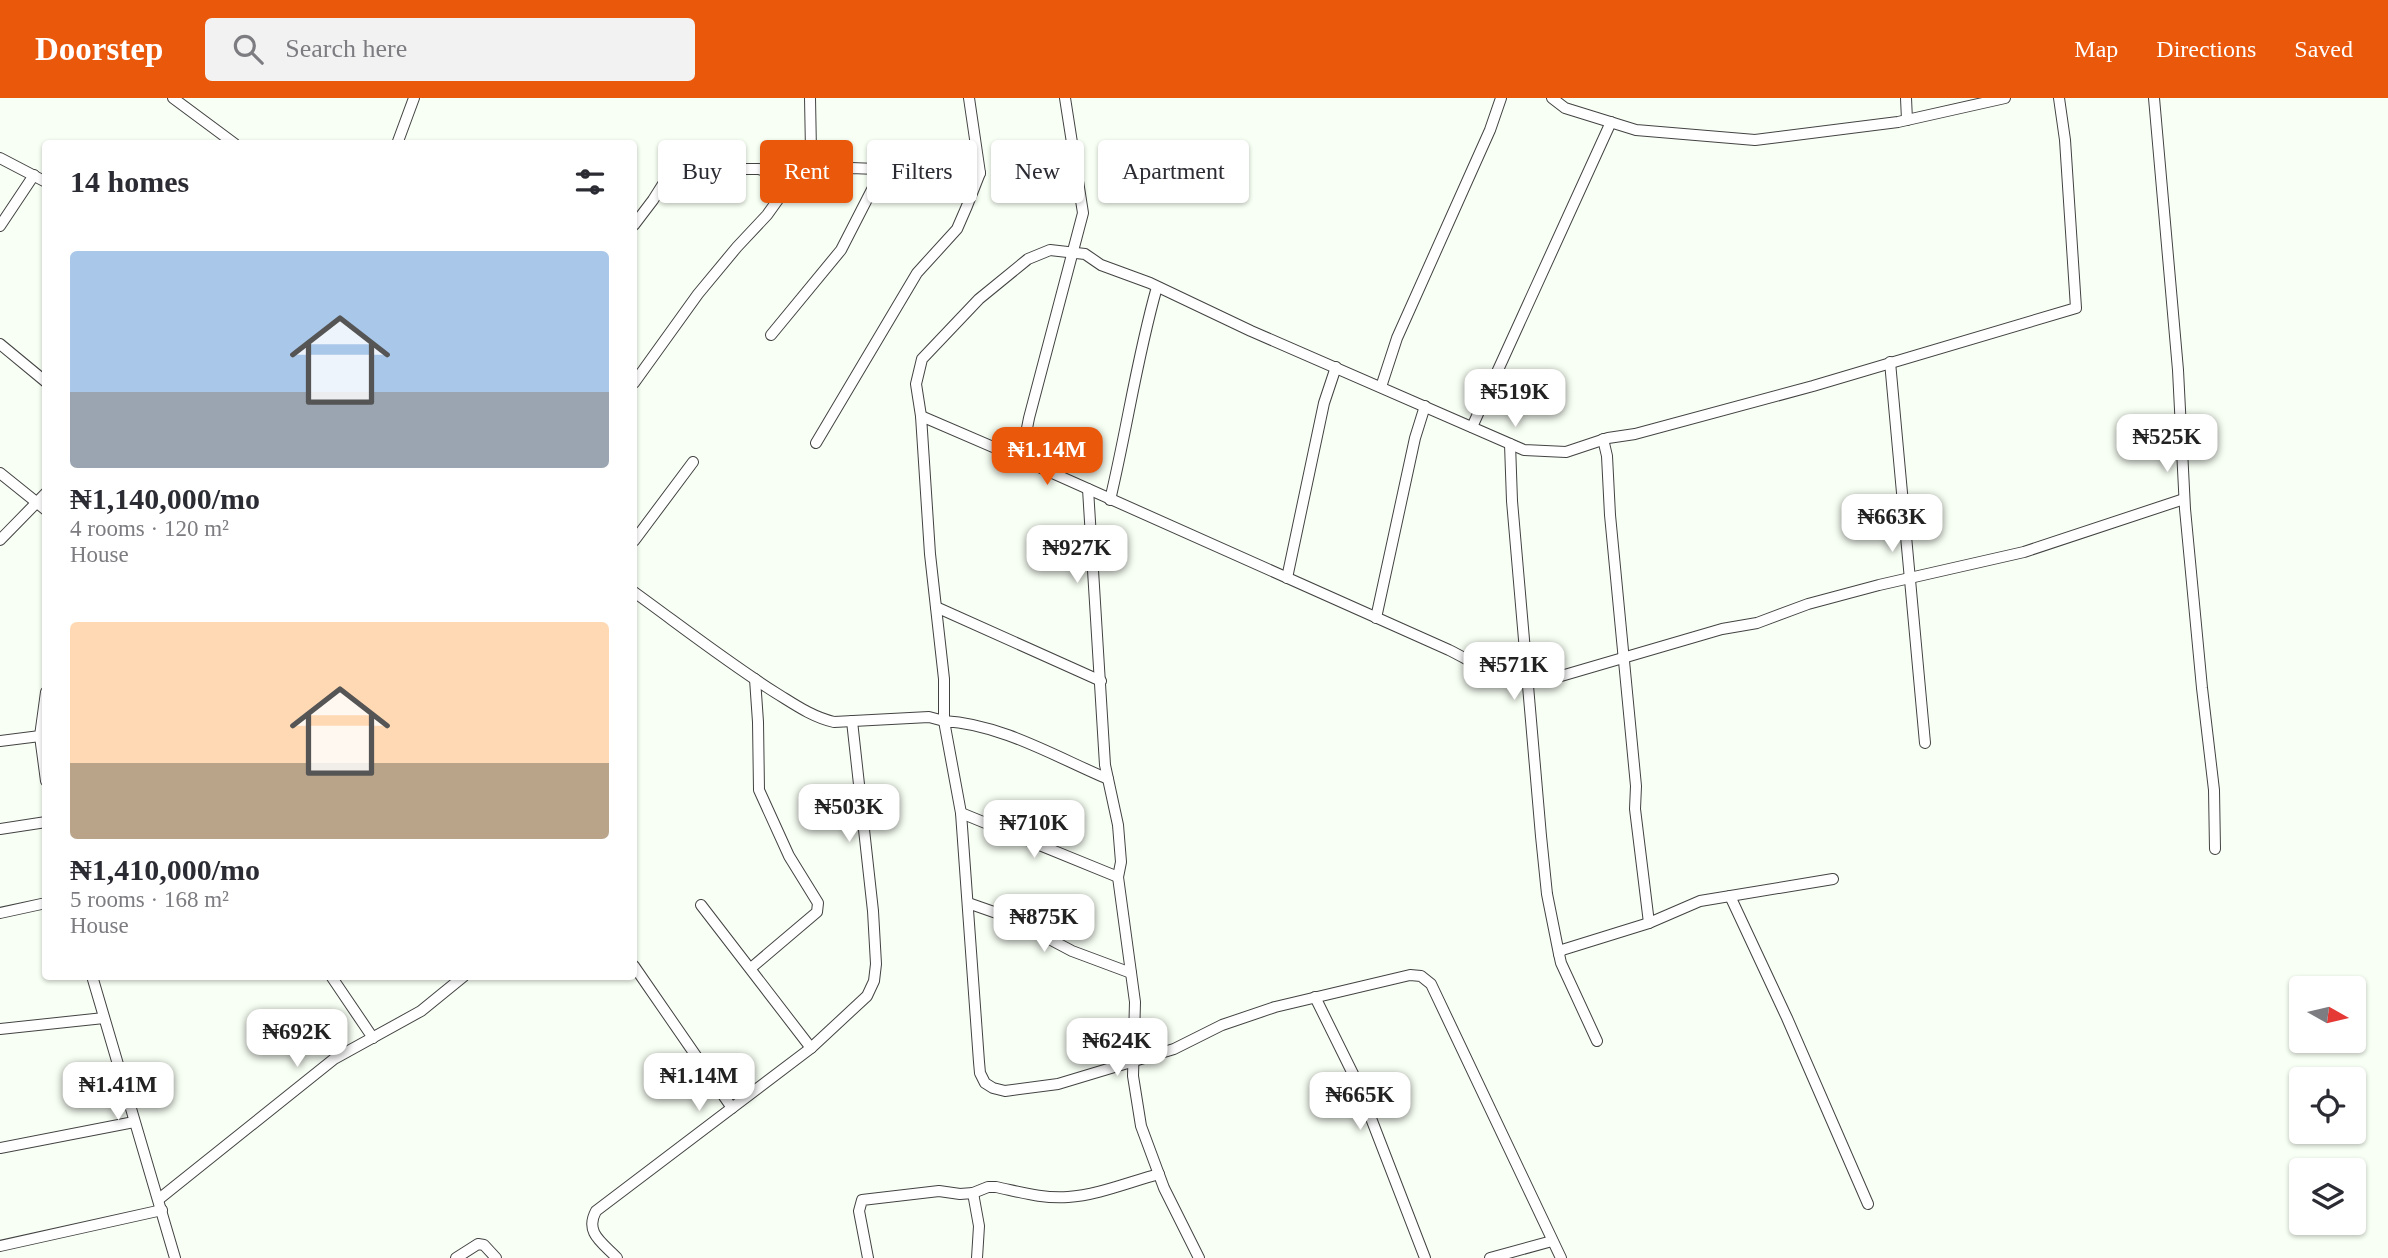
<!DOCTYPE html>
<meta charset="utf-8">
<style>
:root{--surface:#fff;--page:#f2f2f3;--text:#2b2b33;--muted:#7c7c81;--accent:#ea580c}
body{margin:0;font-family:Georgia,serif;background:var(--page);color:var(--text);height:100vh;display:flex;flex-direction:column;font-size:26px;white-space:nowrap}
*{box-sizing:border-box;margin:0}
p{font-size:23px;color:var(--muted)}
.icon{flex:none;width:38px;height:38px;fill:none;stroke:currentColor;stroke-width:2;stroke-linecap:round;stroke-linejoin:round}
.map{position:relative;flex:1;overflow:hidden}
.panel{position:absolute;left:42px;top:42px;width:595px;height:840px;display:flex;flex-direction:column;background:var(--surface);border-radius:7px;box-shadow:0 2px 5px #0004}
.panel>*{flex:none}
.guide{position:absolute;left:658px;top:42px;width:665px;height:63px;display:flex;gap:14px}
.needle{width:46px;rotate:98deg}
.controls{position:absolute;left:2289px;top:878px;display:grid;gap:14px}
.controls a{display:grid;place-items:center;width:77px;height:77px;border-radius:7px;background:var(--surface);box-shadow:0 2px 5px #0004;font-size:35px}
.price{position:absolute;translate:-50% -60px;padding:0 16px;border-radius:14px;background:#fff;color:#222;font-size:23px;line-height:46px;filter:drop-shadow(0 2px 4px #0008)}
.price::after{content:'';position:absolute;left:50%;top:42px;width:21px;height:16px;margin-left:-10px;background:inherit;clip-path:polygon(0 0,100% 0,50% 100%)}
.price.active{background:var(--accent);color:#fff}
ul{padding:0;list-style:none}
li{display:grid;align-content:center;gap:14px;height:371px;padding:0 28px}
li span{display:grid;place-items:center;height:217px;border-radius:7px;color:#555}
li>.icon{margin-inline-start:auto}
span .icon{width:126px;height:126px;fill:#fffc;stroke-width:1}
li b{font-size:30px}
h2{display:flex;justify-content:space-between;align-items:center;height:84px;padding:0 28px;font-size:30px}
.pill{padding:0 24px;border-radius:7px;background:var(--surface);box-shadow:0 2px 5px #0004;font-size:24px;line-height:63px}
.pill.active{background:var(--accent);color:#fff}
header{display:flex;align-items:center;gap:42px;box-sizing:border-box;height:98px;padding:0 35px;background:var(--accent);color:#fff}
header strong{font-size:33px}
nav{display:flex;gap:38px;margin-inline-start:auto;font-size:24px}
.search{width:490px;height:63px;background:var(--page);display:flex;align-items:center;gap:18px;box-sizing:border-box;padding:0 24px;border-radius:7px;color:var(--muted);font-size:26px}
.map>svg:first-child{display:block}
</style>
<header>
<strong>Doorstep</strong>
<div class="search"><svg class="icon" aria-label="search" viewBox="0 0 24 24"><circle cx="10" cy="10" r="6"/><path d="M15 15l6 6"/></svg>Search here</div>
<nav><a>Map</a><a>Directions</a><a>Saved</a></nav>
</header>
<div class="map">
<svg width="2388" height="1160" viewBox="0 0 2388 1160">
<rect width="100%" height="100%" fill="#f8fff4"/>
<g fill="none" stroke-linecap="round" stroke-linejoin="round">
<!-- minor casing -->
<g stroke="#434343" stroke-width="12">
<g id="minor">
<path d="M173,0L235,46"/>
<path d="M810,0L811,53L814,72"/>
<path d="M1552,0L1565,10L1636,32L1755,42L1898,24L2005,0"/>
<path d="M1906,0L1907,22"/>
<path d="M2154,0L2178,272L2185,411L2202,590L2214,692L2215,751"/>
<path d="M397,46L414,0"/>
<path d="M0,60L46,84"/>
<path d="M634,127L653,102L665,83L677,76L723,71H759L792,82L814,72L851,70L980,75"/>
<path d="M0,128L34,77"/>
<path d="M771,237L841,152L882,72"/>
<path d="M0,246L46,284"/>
<path d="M1890,264L1925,645"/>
<path d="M634,285L698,196L737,149L767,117L792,82"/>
<path d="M1381,289L1397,240L1490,32L1501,0"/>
<path d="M921,318L916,286L922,261L979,201L1028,161L1050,152L1085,156L1101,167L1150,185L1251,233L1524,352L1566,354L1608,340L1635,336L1813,288L2076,210L2065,42L2059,0"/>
<path d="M1472,329L1611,24"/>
<path d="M1603,341L1607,358L1610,417L1636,688L1635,711L1649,825"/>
<path d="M816,345L917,175L957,131L967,108L980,75L969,0"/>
<path d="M1510,346L1512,403L1541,738L1547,796L1559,856"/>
<path d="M1021,361L1449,552C1483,569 1504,586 1544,583L1722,531L1757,525L1808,506L1879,487L2024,454L2184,401"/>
<path d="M0,375L46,412"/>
<path d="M1088,391L1105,667L1118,727L1121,764L1118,779L1135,904L1133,978L1141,1028L1164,1090L1199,1160"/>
<path d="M1110,402C1127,331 1137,259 1157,189"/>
<path d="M0,442L46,395"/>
<path d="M634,443L693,364"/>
<path d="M1287,480L1324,305L1336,269"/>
<path d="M634,494C681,528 727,564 776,595C794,606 812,619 834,624L929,619L944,623V581L930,456L921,318L1021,361L1029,320L1083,115L1065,0"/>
<path d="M936,509L1101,583"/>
<path d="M1376,520L1415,340L1425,308"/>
<path d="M46,594L40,638L46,683"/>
<path d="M0,643L40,638"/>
<path d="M1108,681C1056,659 1001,626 944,623L961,715L979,964L980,975L985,985L993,990L1005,993L1058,986L1174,951L1222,927L1275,909L1410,877L1421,878L1431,886L1561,1160"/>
<path d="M961,715L1118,779"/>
<path d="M0,731L46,724"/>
<path d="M1730,798L1787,920L1868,1106"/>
<path d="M968,805L1008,819L1072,853L1131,875"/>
<path d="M701,807L811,950"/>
<path d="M0,815L46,805"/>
<path d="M634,868L732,1010"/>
<path d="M751,870L817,814L818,805L789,758L759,692L758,624L755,581"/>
<path d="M92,878L175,1160"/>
<path d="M331,878L373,940"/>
<path d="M1315,899L1357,984L1425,1160"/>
<path d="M0,931L104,920"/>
<path d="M1597,943L1561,865L1559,856L1562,852L1649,825L1700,803L1833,781"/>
<path d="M0,1050L134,1024"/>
<path d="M973,1095L988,1089H996C1020,1094 1044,1101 1068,1099C1098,1097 1129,1084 1159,1076"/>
<path d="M159,1101L334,961L421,913L464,878"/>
<path d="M0,1148L162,1112"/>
<path d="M456,1160L478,1146L484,1147L496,1160"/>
<path d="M617,1160C603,1145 584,1135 596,1113L811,950L867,898L874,883L876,866L873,813L852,623"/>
<path d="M868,1160L859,1113L862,1102L939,1093L960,1096L973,1095L979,1128L977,1160"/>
<path d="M1490,1160L1552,1143"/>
</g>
</g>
<!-- minor -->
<use href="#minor" stroke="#fff" stroke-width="10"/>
</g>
</svg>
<div class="controls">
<a><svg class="needle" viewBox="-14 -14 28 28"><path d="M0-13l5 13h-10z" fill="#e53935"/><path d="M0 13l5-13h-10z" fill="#7c7c81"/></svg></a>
<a><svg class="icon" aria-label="locate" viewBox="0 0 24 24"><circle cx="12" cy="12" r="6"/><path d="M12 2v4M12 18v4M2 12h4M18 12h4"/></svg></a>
<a><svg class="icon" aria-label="layers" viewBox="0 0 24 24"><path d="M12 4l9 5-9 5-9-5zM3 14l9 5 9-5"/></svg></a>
</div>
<b class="price" style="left:1515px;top:331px">₦519K</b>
<b class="price" style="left:2167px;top:376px">₦525K</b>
<b class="price active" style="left:1047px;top:389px">₦1.14M</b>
<b class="price" style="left:1892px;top:456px">₦663K</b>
<b class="price" style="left:1077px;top:487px">₦927K</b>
<b class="price" style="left:1514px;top:604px">₦571K</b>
<b class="price" style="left:849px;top:746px">₦503K</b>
<b class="price" style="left:1034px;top:762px">₦710K</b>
<b class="price" style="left:1044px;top:856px">₦875K</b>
<b class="price" style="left:297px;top:971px">₦692K</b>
<b class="price" style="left:1117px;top:980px">₦624K</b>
<b class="price" style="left:699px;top:1015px">₦1.14M</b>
<b class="price" style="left:118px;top:1024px">₦1.41M</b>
<b class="price" style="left:1360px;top:1034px">₦665K</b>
<div class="guide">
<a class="pill">Buy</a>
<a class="pill active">Rent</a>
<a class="pill">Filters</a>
<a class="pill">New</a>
<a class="pill">Apartment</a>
</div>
<section class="panel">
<h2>14 homes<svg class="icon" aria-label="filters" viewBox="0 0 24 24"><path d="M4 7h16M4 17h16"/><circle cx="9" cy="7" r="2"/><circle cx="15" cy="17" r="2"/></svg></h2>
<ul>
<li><span style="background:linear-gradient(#a9c7e8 65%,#9aa5b1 0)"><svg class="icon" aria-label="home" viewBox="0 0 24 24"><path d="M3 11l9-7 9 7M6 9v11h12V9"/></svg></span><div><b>₦1,140,000/mo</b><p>4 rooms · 120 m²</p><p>House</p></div></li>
<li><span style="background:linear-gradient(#ffd9b3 65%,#b9a48a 0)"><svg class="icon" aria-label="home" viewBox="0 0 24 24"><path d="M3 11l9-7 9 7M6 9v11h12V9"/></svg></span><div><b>₦1,410,000/mo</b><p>5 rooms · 168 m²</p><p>House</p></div></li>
</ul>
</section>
</div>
